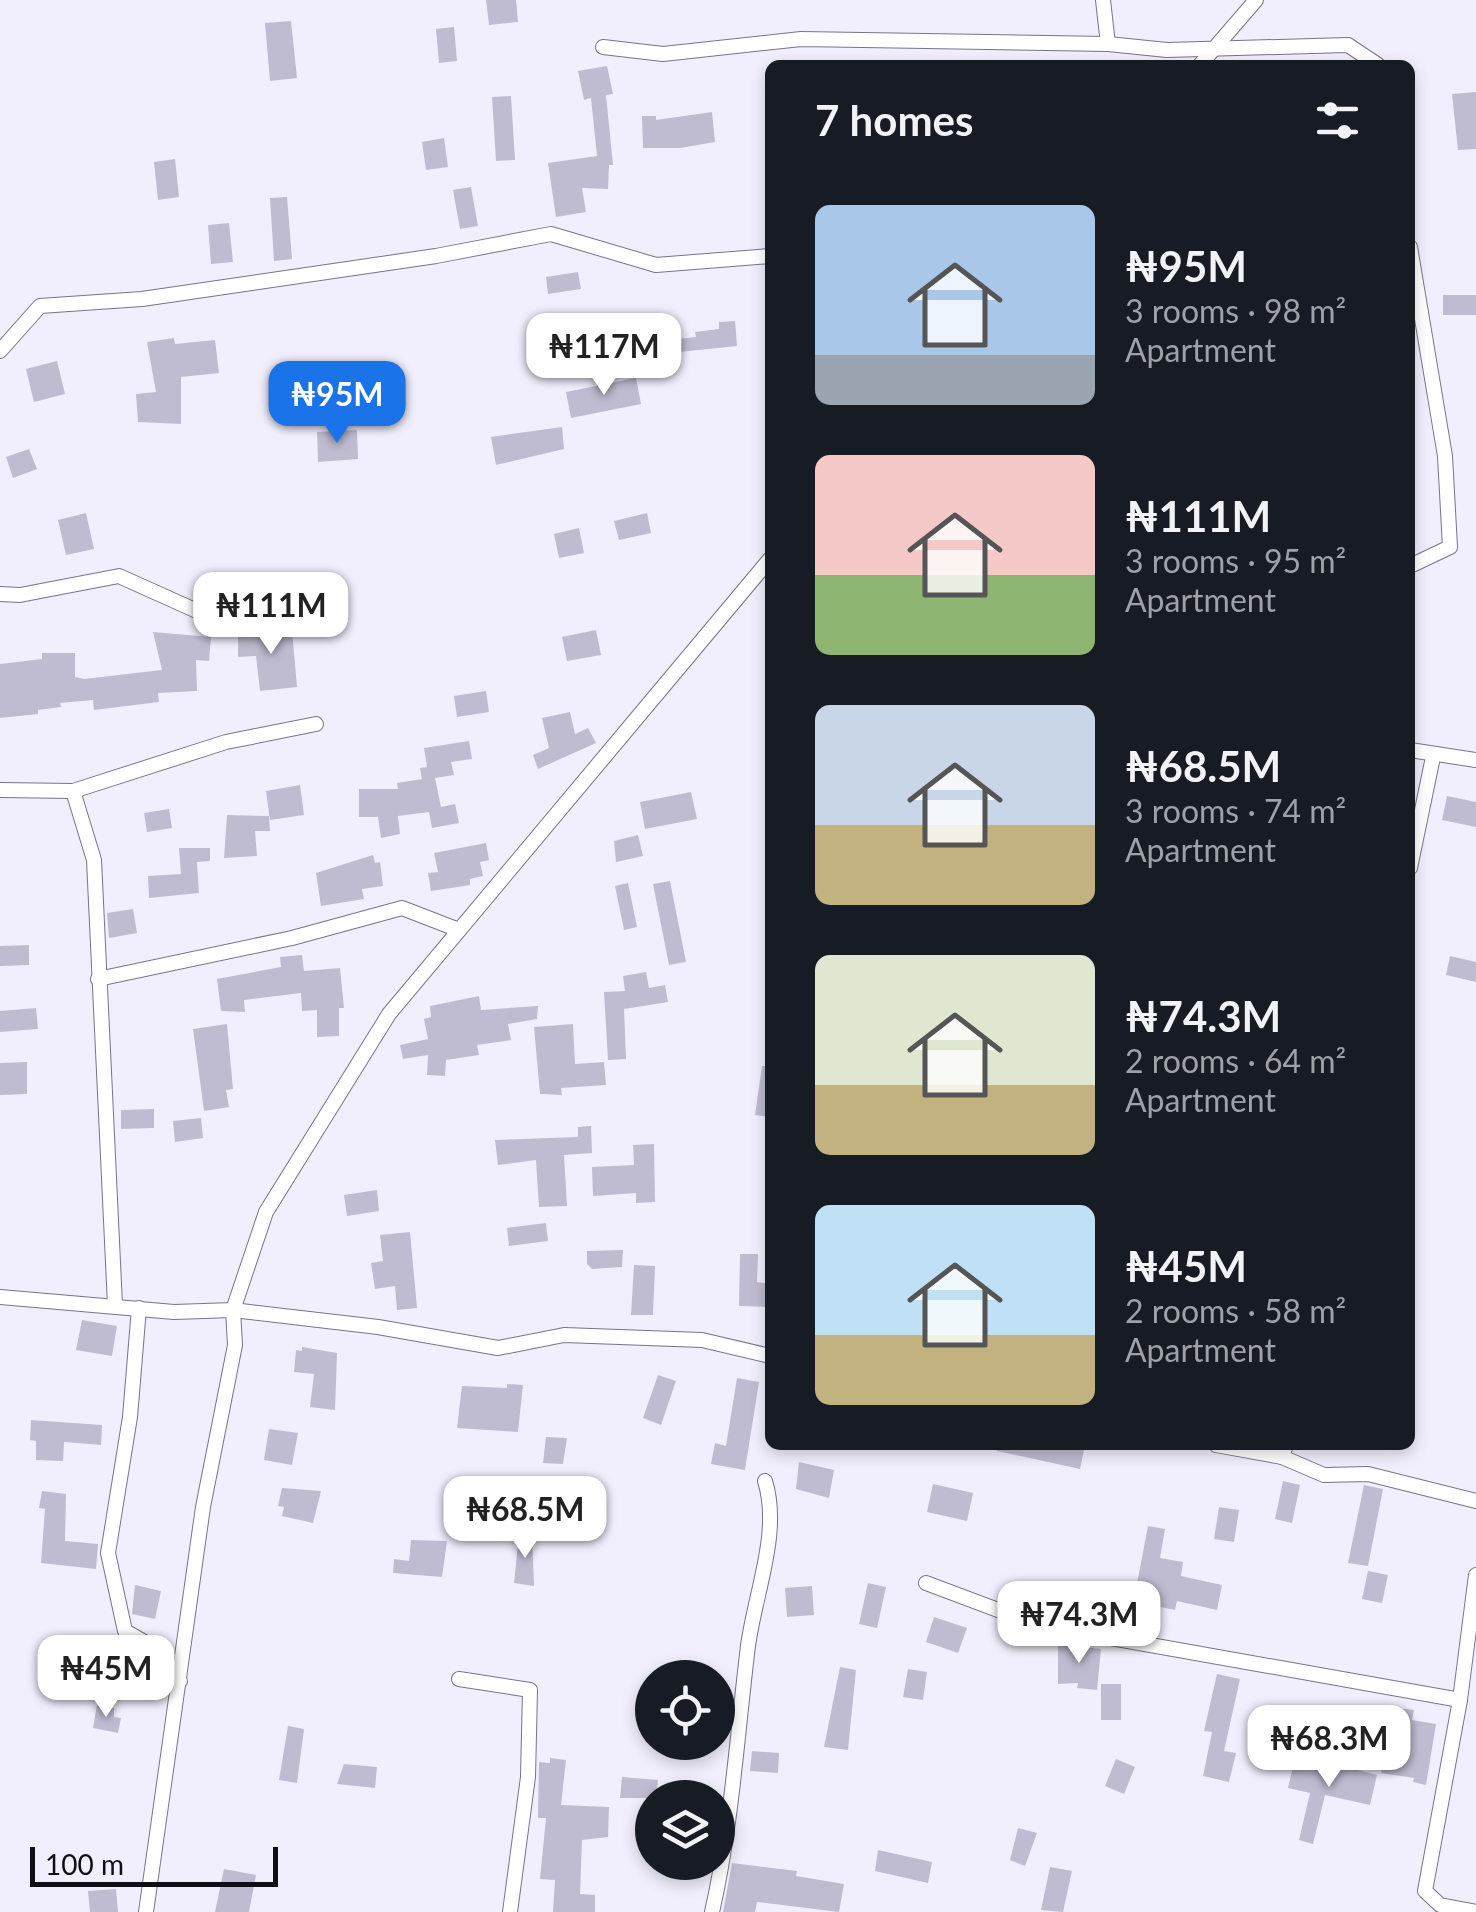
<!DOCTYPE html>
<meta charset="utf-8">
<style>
:root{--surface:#171b24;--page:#242831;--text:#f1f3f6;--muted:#9ea1a6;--accent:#1a73e8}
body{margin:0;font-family:Lato,sans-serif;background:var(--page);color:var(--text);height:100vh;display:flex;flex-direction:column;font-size:38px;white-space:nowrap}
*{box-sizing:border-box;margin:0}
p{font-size:32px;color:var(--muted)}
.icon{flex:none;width:55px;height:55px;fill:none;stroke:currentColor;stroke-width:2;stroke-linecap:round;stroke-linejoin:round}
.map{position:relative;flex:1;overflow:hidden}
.drawer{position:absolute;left:765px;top:60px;width:650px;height:1390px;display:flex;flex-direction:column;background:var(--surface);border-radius:15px;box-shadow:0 5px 15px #0003}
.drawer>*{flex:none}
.tools{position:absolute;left:635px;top:1660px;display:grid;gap:20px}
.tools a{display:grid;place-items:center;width:100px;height:100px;border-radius:50%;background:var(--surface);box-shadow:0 5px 15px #0003;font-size:50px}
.scale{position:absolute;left:30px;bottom:25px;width:248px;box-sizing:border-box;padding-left:10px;border:5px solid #0f0e15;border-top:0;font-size:28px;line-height:35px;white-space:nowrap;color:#0f0e15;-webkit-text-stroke:8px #f1effd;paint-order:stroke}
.price{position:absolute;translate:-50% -85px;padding:0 22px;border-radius:20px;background:#fff;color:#222;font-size:32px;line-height:65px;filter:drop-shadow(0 2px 5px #0008)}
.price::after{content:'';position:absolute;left:50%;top:60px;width:30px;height:22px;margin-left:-15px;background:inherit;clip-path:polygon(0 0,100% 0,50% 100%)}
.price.current{background:var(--accent);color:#fff}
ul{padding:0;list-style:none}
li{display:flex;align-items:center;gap:30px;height:250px;padding:0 50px}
li span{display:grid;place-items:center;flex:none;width:280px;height:200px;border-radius:15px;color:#555}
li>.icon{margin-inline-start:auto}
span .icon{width:120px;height:120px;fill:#fffc;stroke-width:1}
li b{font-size:42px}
h2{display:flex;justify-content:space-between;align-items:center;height:120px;padding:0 50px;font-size:42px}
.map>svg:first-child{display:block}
</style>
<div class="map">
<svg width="1476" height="1912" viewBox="0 0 1476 1912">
<rect width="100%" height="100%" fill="#f1effd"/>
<!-- building -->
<g fill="#bfbcd1">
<path d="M486,0H516L518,22L489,25Z"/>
<path d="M291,21L297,78L270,81L265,23Z"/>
<path d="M454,27L457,61L439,63L436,29Z"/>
<path d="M607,66L613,94L606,95L613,165H609L608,189L582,188L586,212L556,217L548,163L597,156L591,98L584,100L578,71Z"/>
<path d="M1476,92V149L1458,150L1452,94Z"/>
<path d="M511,96L515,160L496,161L492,97Z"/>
<path d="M712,112L715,142L680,148H643L642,116H656V120Z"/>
<path d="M444,138L448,167L426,170L422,142Z"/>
<path d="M175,159L179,197L158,200L154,162Z"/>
<path d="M471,187L478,226L460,229L453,190Z"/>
<path d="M287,197L292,259L274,261L270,198Z"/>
<path d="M229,223L233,262L211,264L208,225Z"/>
<path d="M578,272L581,289L548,294L546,277Z"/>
<rect x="1443" y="295" width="33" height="20"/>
<path d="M735,321L737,346L670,353L669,340L696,337L695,332L719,329V322Z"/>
<path d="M174,338L175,344L215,340L219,373L181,377V424L138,422L136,394L156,392L147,342Z"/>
<path d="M57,361L65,394L34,402L26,369Z"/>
<path d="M385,365L388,416L355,421L349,370Z"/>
<path d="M636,378L641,404L571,418L566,392Z"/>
<path d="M562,427L564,449L496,465L491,437Z"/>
<path d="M357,430L358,459L318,462L317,432Z"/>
<path d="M29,449L37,469L13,478L6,457Z"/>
<path d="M86,513L94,549L66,555L58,520Z"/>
<path d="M647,513L651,533L619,540L614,521Z"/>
<path d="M579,528L584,553L559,558L554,534Z"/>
<path d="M278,627V632L292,630L297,687L260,691L256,656L238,657V634Z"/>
<path d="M596,630L601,655L567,661L562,637Z"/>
<path d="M153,632L211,637L209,661L196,660L197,691L158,693L159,702L94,710L93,700L60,703L61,707L38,710V714L0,718V664L42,659V653H75V677L84,679L162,670Z"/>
<path d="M486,691L489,712L457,717L454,696Z"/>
<path d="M570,712L575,734L588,728L596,743L538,769L533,755L549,748L542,718Z"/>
<path d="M469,741L472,759L451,762L454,775L435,778L441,807L455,804L459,823L432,828L429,812L398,816L400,834L381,838L378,817H359V789H398L397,783L422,779L420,768L427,767L424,748Z"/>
<path d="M300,785L304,815L270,820L266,791Z"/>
<path d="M691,792L697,819L645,829L640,802Z"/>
<path d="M1447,796L1476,802V827L1442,820Z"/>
<path d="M169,809L172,828L147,832L144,813Z"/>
<path d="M227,815L269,816L270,831H255L257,856L224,858Z"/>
<path d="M638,835L643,856L616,862L614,841Z"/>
<path d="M486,843L489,860L480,862L483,876L470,879V885L431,891L428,873L438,872L434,853Z"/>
<path d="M179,848H210V861L197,862L199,893L149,898L148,876L181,874Z"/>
<path d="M373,855L375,863L380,862L383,886L362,889L364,899L321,906L316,873Z"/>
<path d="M670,881L686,962L669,965L653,884Z"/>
<path d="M628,883L637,927L624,930L615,886Z"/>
<path d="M133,909L137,933L109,938L107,913Z"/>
<path d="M29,945V965L0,966V946Z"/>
<path d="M302,955L304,971L340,968L344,1008H339V1036L317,1037V1010L302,1011L301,993L244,1000L245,1012L221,1011L217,979L281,967L280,957Z"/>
<path d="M1450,956L1476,962V982L1446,975Z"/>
<path d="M646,972L649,988L665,985L668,1002L624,1009L626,1059L608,1060L604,992L625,991L623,976Z"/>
<path d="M479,996L481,1010L538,1006L537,1019L508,1024L511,1040L477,1045L479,1055L446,1060L445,1076L427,1075L428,1055L403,1059L400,1045L428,1039L424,1019L431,1017L430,1006Z"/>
<path d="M36,1008L38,1029L0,1032V1011Z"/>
<path d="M227,1024L233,1089L226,1090L229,1107L204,1111L193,1029Z"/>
<path d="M573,1024L575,1064L604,1062L606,1085L561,1088L562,1095L540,1094L534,1027Z"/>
<path d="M27,1062V1094L0,1095V1063Z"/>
<path d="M762,1066H770V1117L755,1115Z"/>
<path d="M154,1109V1128L121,1129V1110Z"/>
<path d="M201,1118L203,1138L175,1142L173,1121Z"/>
<path d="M591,1126L592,1153L564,1155L567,1206L539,1207L536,1160L498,1165L495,1140L578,1137V1127Z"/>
<path d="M654,1144L655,1202L636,1203V1193L593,1196L592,1167L634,1165L633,1145Z"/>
<path d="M377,1190L379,1211L347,1216L344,1195Z"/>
<path d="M546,1223L548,1241L509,1246L507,1228Z"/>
<path d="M410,1232L417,1308L397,1310L395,1286L375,1289L371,1263L383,1261L380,1235Z"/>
<path d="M623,1250L622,1267L592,1269L587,1264V1251Z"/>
<path d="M740,1254H758L757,1282L770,1284V1307L739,1306Z"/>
<path d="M634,1265L655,1266L653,1315H631Z"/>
<path d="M82,1320L117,1326L112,1356L76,1350Z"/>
<path d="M302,1347L337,1353L335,1410L310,1407L314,1374L294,1372L296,1350L302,1351Z"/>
<path d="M658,1375L676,1381L661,1425L643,1418Z"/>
<path d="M737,1378L759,1382L745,1470L711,1464L715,1443L726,1446Z"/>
<path d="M507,1384L523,1385L518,1432L457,1428L462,1386L507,1388Z"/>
<path d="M31,1420L102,1425L101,1445L64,1442L63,1461L36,1460V1441L30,1440Z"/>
<path d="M269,1429L298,1433L292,1465L264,1460Z"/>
<path d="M546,1437L567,1438L563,1464L543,1463Z"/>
<path d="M998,1445H1085L1080,1469L997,1451Z"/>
<path d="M799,1462L834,1470L829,1498L796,1489Z"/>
<path d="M1283,1481L1300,1485L1292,1523L1275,1519Z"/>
<path d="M933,1484L973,1493L967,1521L927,1512Z"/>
<path d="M1364,1485L1383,1489L1368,1566L1348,1563Z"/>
<path d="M282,1488L321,1491L313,1523L282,1516L284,1507L278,1506Z"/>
<path d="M42,1491L66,1494L65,1541L98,1544L96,1569L41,1563L45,1509L39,1508Z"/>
<path d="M1219,1507L1239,1510L1234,1542L1214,1539Z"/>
<path d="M1148,1526L1165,1529L1160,1558L1183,1562L1181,1576L1222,1585L1217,1610L1177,1601L1175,1610L1151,1605L1147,1623L1130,1620Z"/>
<path d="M532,1534L534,1586L514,1583L519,1535Z"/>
<path d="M411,1540L447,1541L442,1577L393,1573L394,1559L409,1561Z"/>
<path d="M1368,1571L1388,1575L1382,1603L1362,1599Z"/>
<path d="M868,1583L886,1587L877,1628L859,1624Z"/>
<path d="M135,1585L161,1591L155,1619L132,1614Z"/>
<path d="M812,1586L814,1615L787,1617L785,1588Z"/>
<path d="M934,1617L967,1628L958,1653L926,1642Z"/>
<path d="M1058,1644L1101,1649L1097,1690L1077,1688L1078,1683L1058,1684Z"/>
<path d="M840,1667L856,1670L848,1750L824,1747Z"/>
<path d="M908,1669L927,1672L923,1700L903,1697Z"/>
<path d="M1217,1674L1240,1679L1224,1751L1236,1753L1229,1782L1203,1776L1212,1732L1204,1731Z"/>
<rect x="1101" y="1684" width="20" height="36"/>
<path d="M97,1705L114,1708V1717L121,1718L118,1733L93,1728Z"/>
<path d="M1391,1707L1414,1710L1412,1720L1436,1724L1426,1785L1413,1782L1414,1778L1381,1773Z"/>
<path d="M288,1726L304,1729L297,1783L279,1780Z"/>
<path d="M752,1751L779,1753L778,1773L750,1771Z"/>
<path d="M550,1758L566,1760L561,1805L609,1807L608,1837L582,1840L580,1894L595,1895V1912H553L555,1880L540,1879L546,1818H538L539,1762L550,1763Z"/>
<path d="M1116,1759L1135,1767L1124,1794L1105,1786Z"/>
<path d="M1319,1760L1377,1775L1370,1805L1325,1795L1313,1844L1299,1840L1310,1793L1288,1788L1294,1762L1317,1767Z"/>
<path d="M344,1764L377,1767L375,1788L337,1784Z"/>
<path d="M622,1777L658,1780L656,1798H620Z"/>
<path d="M1018,1828L1037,1833L1025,1866L1010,1860Z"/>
<path d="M878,1850L932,1862L928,1883L875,1871Z"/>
<path d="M732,1863L797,1871L796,1876L844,1884L839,1912L757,1902L755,1912H723Z"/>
<path d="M1050,1867L1072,1871L1063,1912L1041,1910Z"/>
<path d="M224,1869L256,1875L249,1912H215Z"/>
<path d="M116,1889L118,1912H90L88,1891Z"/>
</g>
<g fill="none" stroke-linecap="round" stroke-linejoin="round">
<!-- minor casing -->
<g stroke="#777487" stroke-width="16">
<g id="minor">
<path d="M1103,0L1108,44"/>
<path d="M603,47L663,54L801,39L1108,44L1167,50L1348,45L1378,65"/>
<path d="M1200,65L1256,0"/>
<path d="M1410,247L1445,456L1450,547L1410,566"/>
<path d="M0,351L40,306L142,299L436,256L551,234L656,265L770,256"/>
<path d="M0,594L20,595L119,576L217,620"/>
<path d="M1410,750L1476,760"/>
<path d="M0,790L73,791L226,742L316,724"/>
<path d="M73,791L94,860L115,1305"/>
<path d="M1410,868L1433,757"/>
<path d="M98,979L292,938L402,908L459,930"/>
<path d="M0,1297L174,1312L233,1310L378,1327L498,1348L564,1335L702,1340L770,1356"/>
<path d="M139,1308L130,1417L108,1553L125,1631L153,1647L180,1681"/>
<path d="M1216,1445L1282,1457L1286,1445"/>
<path d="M1282,1457L1324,1475L1368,1474L1476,1501"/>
<path d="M1476,1575L1460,1700L1425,1891L1440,1905L1476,1912"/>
<path d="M926,1583L1038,1625L1460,1700"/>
<path d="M459,1679L530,1690L528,1777L510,1912"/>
<path d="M146,1912L203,1507L235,1345L233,1310L266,1212L389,1014L770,559"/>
<path d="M712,1912C732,1824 737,1735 748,1646C755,1593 781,1532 765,1481"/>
</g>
</g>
<!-- minor -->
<use href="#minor" stroke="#fff" stroke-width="14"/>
</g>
</svg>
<div class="tools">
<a><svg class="icon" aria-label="locate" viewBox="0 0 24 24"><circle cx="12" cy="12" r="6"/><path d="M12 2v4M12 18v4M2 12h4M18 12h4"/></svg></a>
<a><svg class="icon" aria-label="layers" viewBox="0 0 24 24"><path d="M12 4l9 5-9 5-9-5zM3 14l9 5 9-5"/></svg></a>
</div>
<div class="scale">100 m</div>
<b class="price" style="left:604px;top:398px">₦117M</b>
<b class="price current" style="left:337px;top:446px">₦95M</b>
<b class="price" style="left:271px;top:657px">₦111M</b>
<b class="price" style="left:525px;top:1561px">₦68.5M</b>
<b class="price" style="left:1079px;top:1666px">₦74.3M</b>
<b class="price" style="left:106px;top:1720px">₦45M</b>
<b class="price" style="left:1329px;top:1790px">₦68.3M</b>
<section class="drawer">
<h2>7 homes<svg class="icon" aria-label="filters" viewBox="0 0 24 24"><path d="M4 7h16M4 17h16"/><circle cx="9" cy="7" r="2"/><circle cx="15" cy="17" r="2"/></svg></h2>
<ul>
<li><span style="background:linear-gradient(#a9c7e8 75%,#9aa5b1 0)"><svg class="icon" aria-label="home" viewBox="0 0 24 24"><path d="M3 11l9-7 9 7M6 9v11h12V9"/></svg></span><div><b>₦95M</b><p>3 rooms · 98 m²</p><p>Apartment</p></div></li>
<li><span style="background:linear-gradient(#f6c9c9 60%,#8fb573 0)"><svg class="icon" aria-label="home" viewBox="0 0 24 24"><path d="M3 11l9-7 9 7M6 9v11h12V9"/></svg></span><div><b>₦111M</b><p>3 rooms · 95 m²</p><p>Apartment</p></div></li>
<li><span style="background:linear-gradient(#c9d6e8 60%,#c2b280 0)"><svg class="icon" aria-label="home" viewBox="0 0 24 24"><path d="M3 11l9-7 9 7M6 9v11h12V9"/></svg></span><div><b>₦68.5M</b><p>3 rooms · 74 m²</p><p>Apartment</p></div></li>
<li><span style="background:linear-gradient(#dfe7d0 65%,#c2b280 0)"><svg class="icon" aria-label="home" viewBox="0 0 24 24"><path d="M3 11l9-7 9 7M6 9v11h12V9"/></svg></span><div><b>₦74.3M</b><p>2 rooms · 64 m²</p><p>Apartment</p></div></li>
<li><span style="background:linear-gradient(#bfe0f5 65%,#c2b280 0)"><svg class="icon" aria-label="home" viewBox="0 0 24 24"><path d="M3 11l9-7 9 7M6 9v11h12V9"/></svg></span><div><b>₦45M</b><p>2 rooms · 58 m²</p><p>Apartment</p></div></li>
</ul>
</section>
</div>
